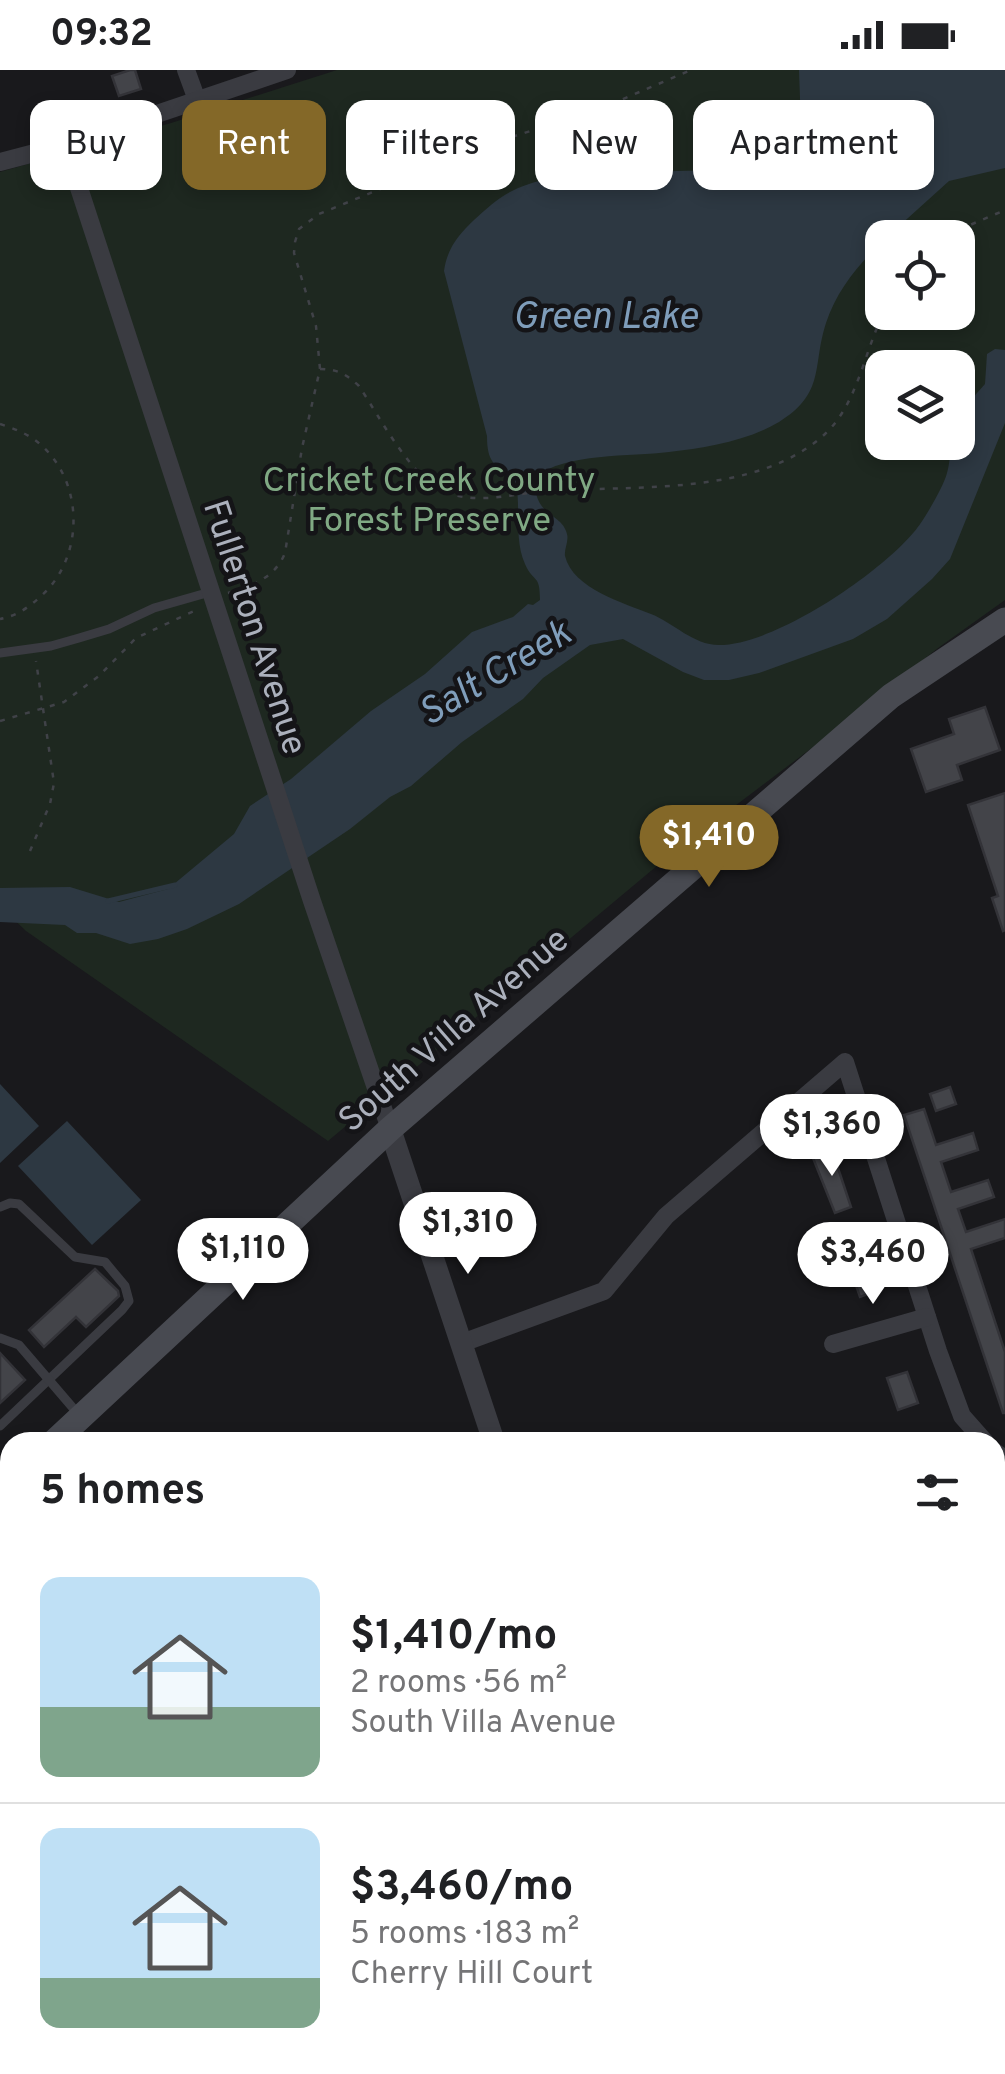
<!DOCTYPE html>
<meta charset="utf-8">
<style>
:root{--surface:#fff;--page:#f6f6f6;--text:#202124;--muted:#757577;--line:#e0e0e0;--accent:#846828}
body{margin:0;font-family:Overpass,sans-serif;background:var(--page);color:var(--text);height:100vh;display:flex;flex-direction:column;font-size:38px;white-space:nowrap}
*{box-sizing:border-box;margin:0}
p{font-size:32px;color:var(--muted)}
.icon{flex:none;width:55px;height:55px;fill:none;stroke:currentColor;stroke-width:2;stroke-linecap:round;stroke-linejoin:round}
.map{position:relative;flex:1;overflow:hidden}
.side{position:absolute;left:0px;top:1362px;width:1005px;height:642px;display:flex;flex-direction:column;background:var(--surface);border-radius:30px 30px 0 0;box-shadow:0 5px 15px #0003}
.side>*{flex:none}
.guide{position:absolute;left:30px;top:30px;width:945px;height:90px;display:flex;gap:20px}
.buttons{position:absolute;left:865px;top:150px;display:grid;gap:20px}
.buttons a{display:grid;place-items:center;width:110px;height:110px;border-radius:20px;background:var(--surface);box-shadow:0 5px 15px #0003;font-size:50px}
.price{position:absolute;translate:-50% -85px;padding:0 22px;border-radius:35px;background:#fff;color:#222;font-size:32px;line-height:65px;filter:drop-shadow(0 2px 5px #0008)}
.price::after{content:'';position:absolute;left:50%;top:60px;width:30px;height:22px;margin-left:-15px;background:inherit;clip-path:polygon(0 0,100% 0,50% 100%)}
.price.selected{background:var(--accent);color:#fff}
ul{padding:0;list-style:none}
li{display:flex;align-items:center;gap:30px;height:250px;padding:0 40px}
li+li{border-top:2px solid var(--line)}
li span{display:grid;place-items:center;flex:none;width:280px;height:200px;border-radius:20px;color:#555}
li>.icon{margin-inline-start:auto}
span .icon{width:120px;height:120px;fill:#fffc;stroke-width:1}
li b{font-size:42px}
h2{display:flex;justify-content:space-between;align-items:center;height:120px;padding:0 40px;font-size:42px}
.chip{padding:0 35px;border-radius:20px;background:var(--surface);box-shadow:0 5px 15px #0003;font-size:35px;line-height:90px}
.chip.selected{background:var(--accent);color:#fff}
.status{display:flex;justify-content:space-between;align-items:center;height:70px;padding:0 50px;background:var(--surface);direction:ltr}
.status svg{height:28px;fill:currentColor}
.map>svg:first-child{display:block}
</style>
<div class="status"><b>09:32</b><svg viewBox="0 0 49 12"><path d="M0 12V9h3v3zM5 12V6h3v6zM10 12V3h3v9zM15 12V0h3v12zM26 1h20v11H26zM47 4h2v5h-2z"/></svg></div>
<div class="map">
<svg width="1005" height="2004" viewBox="0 0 1005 2004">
<rect width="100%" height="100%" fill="#19191c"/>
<!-- green -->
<path fill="#1e2820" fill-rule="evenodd" d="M337,0H1005V530L938,578L821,671L670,785L328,1071L26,861L0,836V102L171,53ZM882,168H958V242H882ZM882,298H958V372H882Z"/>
<!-- water -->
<g fill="#2d3842">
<path d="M799,0H1005V98L949,111L887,167L882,168V172C858,195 837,220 826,253C812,296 826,323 779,352C747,371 705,378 669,382C632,387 564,382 535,408C533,448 562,442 567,464C569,471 564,479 565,486C573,519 624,533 651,544C674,553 693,575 719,575C775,575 879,504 914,462C923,452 944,416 947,403C950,393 950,382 951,373L958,372V348L961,341L985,314L987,284L995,279L1005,280V353L950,489L932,509L887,549L853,569L759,603L729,610H704L683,602L623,569L590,575L543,608L523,629L462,672L411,716L390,727L350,759L239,834L187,859L158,869L130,874L96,863H77L65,855L0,852V818L70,817L119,832L168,819L234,764L250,736L291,709L371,641L425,604L472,562L513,547L528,534L533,535L540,530C540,503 534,514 525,494C514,470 521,439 516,413C497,395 487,396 487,366L444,201C447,179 458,165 474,150C486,139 497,129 510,122C550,101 601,103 645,102C663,102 681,100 698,101C705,102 715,103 721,106C736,112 745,124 763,115C808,94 800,41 799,0Z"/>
<path d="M0,1014L39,1056L0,1093Z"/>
<path d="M67,1051L141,1130L92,1175L18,1096Z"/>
</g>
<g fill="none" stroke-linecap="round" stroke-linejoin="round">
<!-- stream -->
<path stroke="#2d3842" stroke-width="5" d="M108,831L175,815"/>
</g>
<!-- building -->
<g fill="#434449" stroke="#333338" stroke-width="2.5">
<path d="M130,0H135L141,19L119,26L112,6Z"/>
<path d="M985,637L1000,680L957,695L962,710L926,722L911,679L954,664L949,649Z"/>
<path d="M1005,723V860L1003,861L992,828L998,826L968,735Z"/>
<path d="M950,1017L956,1034L936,1041L930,1024Z"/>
<path d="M924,1039L936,1075L973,1063L978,1080L941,1092L951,1122L988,1110L994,1127L958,1139L966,1162L1005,1149V1168L971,1179L1005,1282V1343H1003L904,1045Z"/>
<path d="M831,1077L851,1137L835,1143L811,1083Z"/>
<path d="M869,1189L879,1220L860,1227L849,1195Z"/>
<path d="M95,1199L118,1221L119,1226L86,1257L76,1247L44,1277L29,1260Z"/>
<path d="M0,1283L25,1310L0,1333Z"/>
<path d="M907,1302L918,1333L898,1340L887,1308Z"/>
<path d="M3,1960L10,1984V1995H14L17,2004H0V1961Z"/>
</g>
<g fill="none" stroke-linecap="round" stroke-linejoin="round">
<!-- path -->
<g stroke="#404248" stroke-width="2.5" stroke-dasharray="5 8" stroke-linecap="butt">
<path d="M949,168L970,155L1005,140"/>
<path d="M320,299C337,299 346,304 359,316C379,346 411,407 443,421C478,436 513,423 548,421C634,415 756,427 825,364C858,333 864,282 884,242"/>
<path d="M0,354C15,359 29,364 41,375C85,414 84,489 40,527C28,538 16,546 0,549"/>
<path d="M228,523C252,516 275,508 285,483L302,378L320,299L316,256L294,183L295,172L299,159L319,144L493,73L602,38L691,0"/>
<path d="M0,651L64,632L99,606L136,568L194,541"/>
<path d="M30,781L50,734L54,713L36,591"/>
</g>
<!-- service -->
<g stroke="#3a3b41" stroke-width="9">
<path d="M0,583L51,576L79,568L109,559L154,538L210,522"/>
<path d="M0,1137L10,1133L19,1134L75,1187L105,1192L125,1216L129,1231L122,1240L0,1356"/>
<path d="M0,1268L19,1275L79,1345"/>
<path d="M861,1995L864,2004"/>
<path d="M529,2004L555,1995"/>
<path d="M657,2004L686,1995"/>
<path d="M823,2004L852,1995"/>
</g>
<!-- minor -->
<g stroke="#3a3b41" stroke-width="18">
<path d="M186,0L197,30"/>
<path d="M65,75L312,831L390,1059"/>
<path d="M0,92L65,75L287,0"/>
<path d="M462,1273L604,1221L666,1146L845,992L938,1281L962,1346L985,1372"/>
<path d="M833,1274L927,1247"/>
<path d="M995,1382L1005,1389"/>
<path d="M0,1765L10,1753"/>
<path d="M995,1820L1005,1827"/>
<path d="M0,1834L10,1865"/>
<path d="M53,1995L56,2004"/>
<path d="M268,1995L271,2004"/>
</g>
<!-- tertiary -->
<g stroke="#3a3b41" stroke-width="22">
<path d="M390,1059L494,1372"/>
<path d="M699,1995L702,2004"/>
</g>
<!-- secondary -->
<g stroke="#484a51" stroke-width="25">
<path d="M54,1372L390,1059L891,626L1005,550"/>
<path d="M0,1426L10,1416"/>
</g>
</g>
<g text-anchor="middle" stroke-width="9" stroke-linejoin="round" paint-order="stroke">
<!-- park labels -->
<g font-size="35" fill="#80a984" stroke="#141417">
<text x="429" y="421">Cricket Creek County<tspan x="429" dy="40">Forest Preserve</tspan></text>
</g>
<!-- street labels -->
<g font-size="35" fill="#abb0bc" stroke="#141417">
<text transform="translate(256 557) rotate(72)" y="12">Fullerton Avenue</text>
<text transform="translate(453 959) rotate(-41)" y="12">South Villa Avenue</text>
</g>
<!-- water labels -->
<g font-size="38" font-style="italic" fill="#7f9dba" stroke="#141417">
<text x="605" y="258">Green Lake</text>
<text transform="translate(494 602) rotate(-31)" y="13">Salt Creek</text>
</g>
</g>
</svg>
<div class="buttons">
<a><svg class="icon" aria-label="locate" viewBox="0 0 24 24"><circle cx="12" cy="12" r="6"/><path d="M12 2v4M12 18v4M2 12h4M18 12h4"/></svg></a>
<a><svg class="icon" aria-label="layers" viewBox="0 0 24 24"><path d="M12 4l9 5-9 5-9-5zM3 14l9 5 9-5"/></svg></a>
</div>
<b class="price selected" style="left:709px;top:820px">$1,410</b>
<b class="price" style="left:832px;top:1109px">$1,360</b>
<b class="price" style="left:468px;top:1207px">$1,310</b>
<b class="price" style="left:243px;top:1233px">$1,110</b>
<b class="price" style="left:873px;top:1237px">$3,460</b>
<div class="guide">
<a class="chip">Buy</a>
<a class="chip selected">Rent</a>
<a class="chip">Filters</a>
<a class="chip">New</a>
<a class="chip">Apartment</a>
</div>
<section class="side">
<h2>5 homes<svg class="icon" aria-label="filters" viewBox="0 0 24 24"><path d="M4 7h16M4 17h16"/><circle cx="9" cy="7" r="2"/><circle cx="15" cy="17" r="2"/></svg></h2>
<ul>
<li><span style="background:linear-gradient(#bfe0f5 65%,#7fa58c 0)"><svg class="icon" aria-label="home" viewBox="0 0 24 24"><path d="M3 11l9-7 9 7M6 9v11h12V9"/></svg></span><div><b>$1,410/mo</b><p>2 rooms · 56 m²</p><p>South Villa Avenue</p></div></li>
<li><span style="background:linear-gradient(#bfe0f5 75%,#7fa58c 0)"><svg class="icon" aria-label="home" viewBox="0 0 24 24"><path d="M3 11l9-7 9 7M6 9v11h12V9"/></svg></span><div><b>$3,460/mo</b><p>5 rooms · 183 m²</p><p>Cherry Hill Court</p></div></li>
</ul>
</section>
</div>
